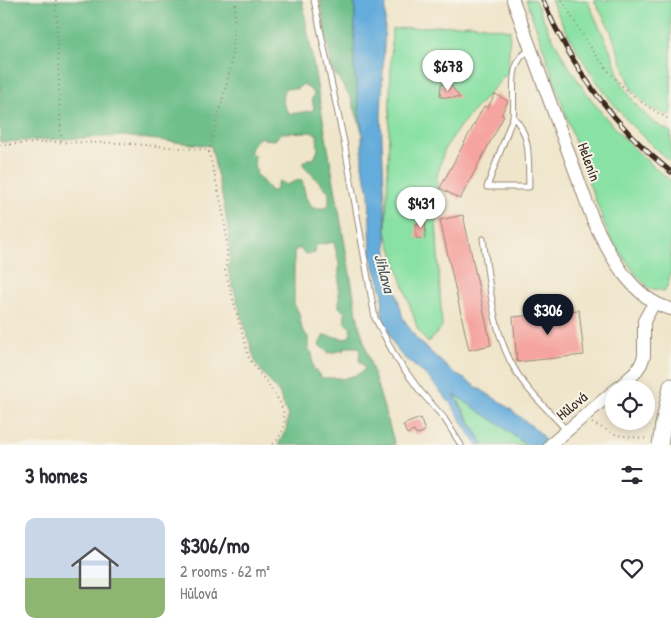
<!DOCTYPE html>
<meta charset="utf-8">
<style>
:root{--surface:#fff;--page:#f7f7f7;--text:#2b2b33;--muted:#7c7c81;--line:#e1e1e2;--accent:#111827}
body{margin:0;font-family:"Patrick Hand",sans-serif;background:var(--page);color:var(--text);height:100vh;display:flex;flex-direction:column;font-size:19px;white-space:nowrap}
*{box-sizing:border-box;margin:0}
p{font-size:16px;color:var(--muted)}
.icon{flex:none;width:28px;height:28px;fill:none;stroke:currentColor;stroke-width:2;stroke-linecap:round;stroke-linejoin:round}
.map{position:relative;height:445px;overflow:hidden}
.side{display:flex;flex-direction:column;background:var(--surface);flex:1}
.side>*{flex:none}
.controls{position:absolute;left:605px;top:380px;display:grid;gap:10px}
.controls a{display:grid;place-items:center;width:50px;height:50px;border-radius:50%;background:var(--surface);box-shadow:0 2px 12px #0003;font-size:25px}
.price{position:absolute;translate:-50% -42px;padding:0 11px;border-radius:18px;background:#fff;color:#222;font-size:16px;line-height:32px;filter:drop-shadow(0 1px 2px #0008)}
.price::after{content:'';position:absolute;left:50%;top:30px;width:15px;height:11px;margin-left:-8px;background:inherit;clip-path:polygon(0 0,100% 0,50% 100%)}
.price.current{background:var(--accent);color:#fff}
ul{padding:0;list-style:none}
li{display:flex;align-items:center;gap:15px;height:125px;padding:0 25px}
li+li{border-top:1px solid var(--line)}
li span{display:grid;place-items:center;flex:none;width:140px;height:100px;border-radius:10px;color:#555}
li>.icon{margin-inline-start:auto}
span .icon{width:60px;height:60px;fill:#fffc;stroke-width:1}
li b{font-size:21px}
h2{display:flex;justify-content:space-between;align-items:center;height:60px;padding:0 25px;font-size:21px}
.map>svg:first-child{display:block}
</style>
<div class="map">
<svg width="671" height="445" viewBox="0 0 671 445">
<rect width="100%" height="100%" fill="#f7f3e8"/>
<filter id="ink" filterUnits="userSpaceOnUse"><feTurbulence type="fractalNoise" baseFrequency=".02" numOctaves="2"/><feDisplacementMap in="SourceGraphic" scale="10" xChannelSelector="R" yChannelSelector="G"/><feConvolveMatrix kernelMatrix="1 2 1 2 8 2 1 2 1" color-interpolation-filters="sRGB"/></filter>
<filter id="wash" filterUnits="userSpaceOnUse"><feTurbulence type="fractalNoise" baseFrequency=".0096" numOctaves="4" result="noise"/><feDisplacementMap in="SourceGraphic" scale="20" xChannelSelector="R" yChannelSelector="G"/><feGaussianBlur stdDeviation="1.12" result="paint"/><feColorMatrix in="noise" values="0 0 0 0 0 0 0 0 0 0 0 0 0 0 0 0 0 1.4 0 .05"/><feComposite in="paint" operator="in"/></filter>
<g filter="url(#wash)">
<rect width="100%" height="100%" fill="#efe5ca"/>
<!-- green -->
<g fill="#89e1a5" stroke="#628662">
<path d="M526,0H535C564,71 611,134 671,181V269L668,285L664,291L649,288L637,276L610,238L587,178L541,41Z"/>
<path d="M551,0H587L611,52L621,81L635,104L653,122L671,132V162C618,120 579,61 551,0Z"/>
<path d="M594,0H671V114L667,115L650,108L632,90L610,29Z"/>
<path d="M470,24L510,30L508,72L460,126L445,148L437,176L436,220L442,327L428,343L418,330L386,232L392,29Z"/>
<path d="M455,395L497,423L526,445H484Z"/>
</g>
<!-- forest -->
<g fill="#6ebf8a" stroke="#547454" fill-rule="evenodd">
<path d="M0,0H302L359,325L395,445H278L286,430L288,416L279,393L256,364L228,270C236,241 217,177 211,146L123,136L0,142ZM303,84L313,92L314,95L312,99L314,109L311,111L290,114C283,107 280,96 285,88L297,89ZM310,132L317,134L318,150L314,159H308L304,162L303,165L329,192V204L325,208H312L306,198L302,180L296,181L286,185L280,181L278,182L275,191H271L256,174L257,171L254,167L255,156L250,153C250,145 256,141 262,136L264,139L275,140L281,133ZM334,242L339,263V307L345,313V323L350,327L351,334L346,339L324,335L319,345L329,353L344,350V347H359L360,353L359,360L365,368C361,376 350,376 342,379L339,378H322L313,368L312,353L308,349V337L302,329L299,313L294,304V251L300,248L304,254L315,253L316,245Z"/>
<path d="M320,0H355L354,68L362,131L351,98L332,69Z"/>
</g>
<!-- water -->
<path fill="#64acdb" stroke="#506b7c" d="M355,0H386L381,116L386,232L387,257L403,318L416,338L450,370L505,405L539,432L548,445H526L497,423L455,395V397L484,445H477L451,404L427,376L402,356L393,343L382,315L383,294L371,257L369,190L362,166V131L354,68Z"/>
<g id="blocks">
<!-- building -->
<g fill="#f5a4a0">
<path d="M441,84H450L460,98L440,97Z"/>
<path d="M495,94L508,101L501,115L504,116L460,199L440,188L484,106L488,108Z"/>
<path d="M426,215L425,239L416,238V223H421Z"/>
<path d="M463,215L491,345L469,350L440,220Z"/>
<path d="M579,310L584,355L517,362L513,317Z"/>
<path d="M420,418L425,431L416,435L414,431L407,434L403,425Z"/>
</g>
</g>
</g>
<g filter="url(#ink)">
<use href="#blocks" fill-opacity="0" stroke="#958874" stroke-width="1"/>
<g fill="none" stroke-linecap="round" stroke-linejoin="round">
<!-- service casing -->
<g stroke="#958874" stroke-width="7">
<g id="service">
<path d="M314,0L345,147L375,318L396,358L420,391L444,418L461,445"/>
<path d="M513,117C532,135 528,162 529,187H487L513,117C516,95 506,62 530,50"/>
<path d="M483,239C490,284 492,334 517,373C530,395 551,412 567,431"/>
</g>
</g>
<!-- tertiary casing -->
<g stroke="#958874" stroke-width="14">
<g id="tertiary">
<path d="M513,0L593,220C609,254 632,299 671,309"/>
<path d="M617,389L635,373L641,364L644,356V321L654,303"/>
<path d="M550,445L614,391"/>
</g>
</g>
<!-- secondary casing -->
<g stroke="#958874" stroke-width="17">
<path id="secondary" d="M663,425L671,386"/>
</g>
<!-- path -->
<g stroke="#958874" stroke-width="2" stroke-dasharray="1 4" stroke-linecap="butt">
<path d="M56,0L61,143"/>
<path d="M562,0C591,50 614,90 667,118L671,119"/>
<path d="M0,145L51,142L120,143L206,150L209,152C216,183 233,239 225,270L249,358C264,384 305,415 272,445"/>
<path d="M209,152L231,66L236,0"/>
<path d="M592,423L617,435L649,439"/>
</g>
<!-- service -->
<use href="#service" stroke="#fff" stroke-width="5"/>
<!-- tertiary -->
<use href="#tertiary" stroke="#fff" stroke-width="12"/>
<!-- secondary -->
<use href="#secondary" stroke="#fff" stroke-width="15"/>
<!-- rail casing -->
<g stroke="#3b2a1e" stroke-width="5">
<path id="rail" d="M543,0C570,66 615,127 671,172"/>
</g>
<!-- rail -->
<use href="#rail" stroke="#f7f3e8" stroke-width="3" stroke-dasharray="9" stroke-linecap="butt"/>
<!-- secondary-bridge casing -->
<g stroke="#958874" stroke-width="17" stroke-linecap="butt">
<path id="secondary-bridge" d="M660,445L663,425"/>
</g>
<!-- secondary-bridge -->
<use href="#secondary-bridge" stroke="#fff" stroke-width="15"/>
</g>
</g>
<g text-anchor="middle" stroke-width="4" stroke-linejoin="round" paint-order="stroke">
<!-- street labels -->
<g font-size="15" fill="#3b2a1e" stroke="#f7f3e8">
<text transform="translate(589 162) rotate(70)" y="5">Helenín</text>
<text transform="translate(572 406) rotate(-40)" y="5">Hůlová</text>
</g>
<!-- water labels -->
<g font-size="16" font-style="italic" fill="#495860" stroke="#f7f3e8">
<text transform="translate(385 273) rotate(75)" y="6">Jihlava</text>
</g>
</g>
</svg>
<div class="controls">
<a><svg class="icon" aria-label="locate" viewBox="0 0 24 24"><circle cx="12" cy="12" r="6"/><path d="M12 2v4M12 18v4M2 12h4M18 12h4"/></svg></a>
</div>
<b class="price" style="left:448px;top:92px">$678</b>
<b class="price" style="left:421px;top:229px">$431</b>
<b class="price current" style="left:548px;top:336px">$306</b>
</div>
<section class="side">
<h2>3 homes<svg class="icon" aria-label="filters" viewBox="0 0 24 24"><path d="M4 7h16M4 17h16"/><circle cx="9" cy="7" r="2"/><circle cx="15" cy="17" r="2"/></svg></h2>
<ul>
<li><span style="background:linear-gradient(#c9d6e8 60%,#8fb573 0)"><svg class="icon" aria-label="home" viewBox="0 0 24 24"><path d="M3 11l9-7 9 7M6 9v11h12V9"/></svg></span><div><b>$306/mo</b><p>2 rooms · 62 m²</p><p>Hůlová</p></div><svg class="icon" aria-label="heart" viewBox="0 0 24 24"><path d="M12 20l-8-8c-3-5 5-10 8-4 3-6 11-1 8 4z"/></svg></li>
</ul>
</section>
